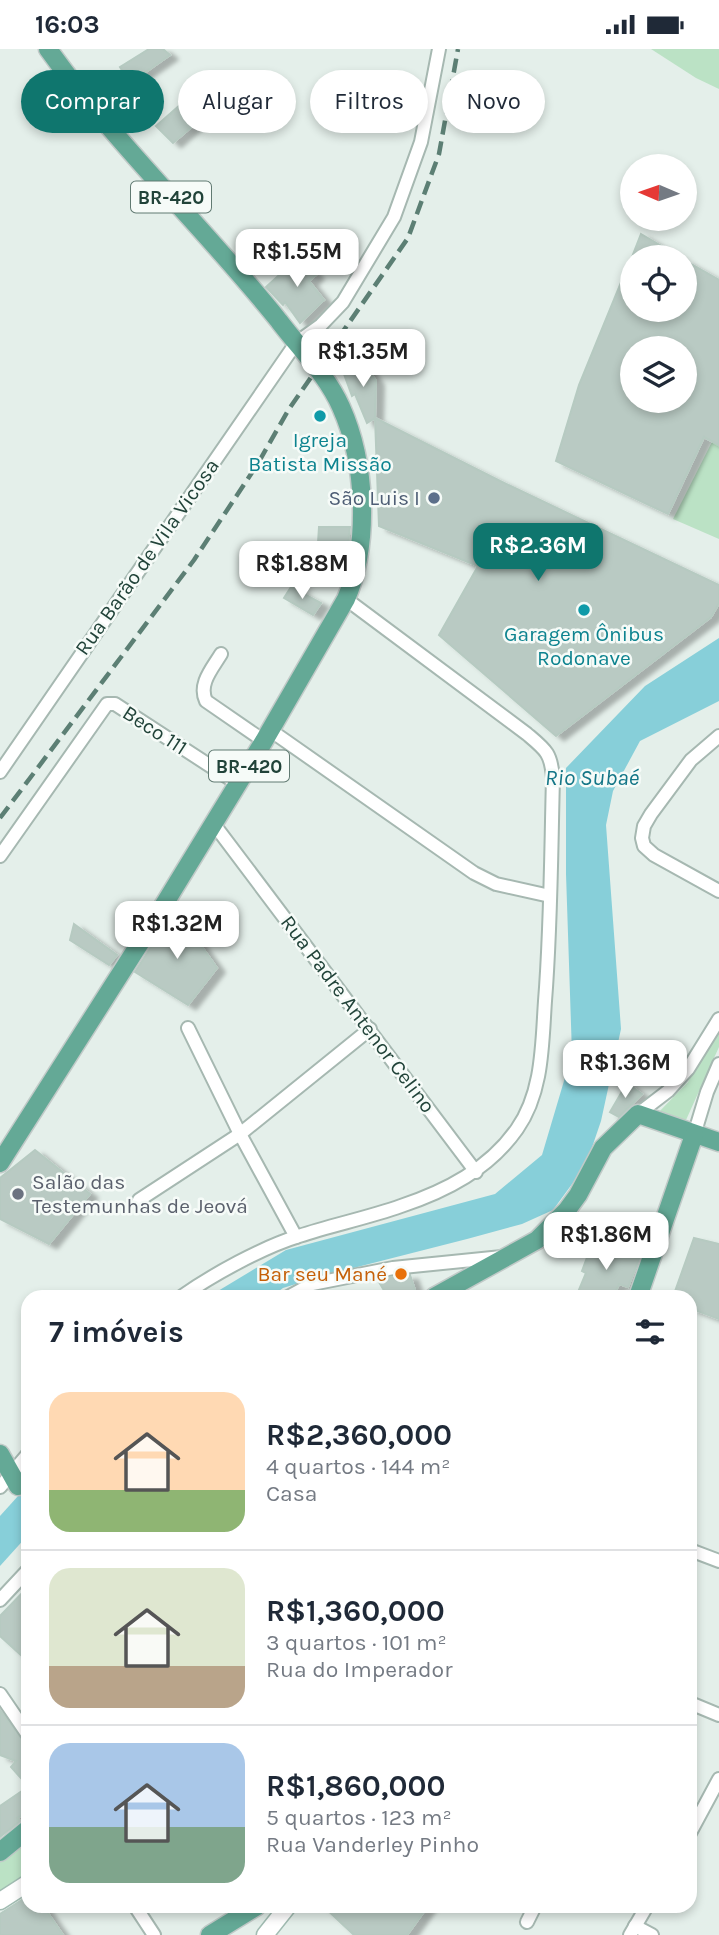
<!DOCTYPE html>
<html lang="pt">
<meta charset="utf-8">
<style>
:root{--surface:#fff;--page:#f6f6f7;--text:#1f2937;--muted:#747a83;--line:#e0e1e3;--accent:#0f766e}
body{margin:0;font-family:Karla,sans-serif;background:var(--page);color:var(--text);height:100vh;display:flex;flex-direction:column;font-size:26px;white-space:nowrap}
*{box-sizing:border-box;margin:0}
p{font-size:23px;color:var(--muted)}
.icon{flex:none;width:38px;height:38px;fill:none;stroke:currentColor;stroke-width:2;stroke-linecap:round;stroke-linejoin:round}
.map{position:relative;flex:1;overflow:hidden}
.side{position:absolute;left:21px;top:1241px;width:676px;height:623px;display:flex;flex-direction:column;background:var(--surface);border-radius:21px;box-shadow:0 4px 10px #0003}
.side>*{flex:none}
.top-card{position:absolute;left:21px;top:21px;width:677px;height:63px;display:flex;gap:14px}
.needle{width:46px;rotate:272deg}
.fabs{position:absolute;left:620px;top:105px;display:grid;gap:14px}
.fabs a{display:grid;place-items:center;width:77px;height:77px;border-radius:50%;background:var(--surface);box-shadow:0 4px 10px #0003;font-size:35px}
.price{position:absolute;translate:-50% -60px;padding:0 16px;border-radius:14px;background:#fff;color:#222;font-size:23px;line-height:46px;filter:drop-shadow(0 2px 4px #0008)}
.price::after{content:'';position:absolute;left:50%;top:42px;width:21px;height:16px;margin-left:-10px;background:inherit;clip-path:polygon(0 0,100% 0,50% 100%)}
.price.active{background:var(--accent);color:#fff}
ul{padding:0;list-style:none}
li{display:flex;align-items:center;gap:21px;height:175px;padding:0 28px}
li+li{border-top:2px solid var(--line)}
li span{display:grid;place-items:center;flex:none;width:196px;height:140px;border-radius:21px;color:#555}
li>.icon{margin-inline-start:auto}
span .icon{width:84px;height:84px;fill:#fffc;stroke-width:1}
li b{font-size:30px}
h2{display:flex;justify-content:space-between;align-items:center;height:84px;padding:0 28px;font-size:30px}
.tag{padding:0 24px;border-radius:32px;background:var(--surface);box-shadow:0 4px 10px #0003;font-size:24px;line-height:63px}
.tag.active{background:var(--accent);color:#fff}
.status{display:flex;justify-content:space-between;align-items:center;height:49px;padding:0 35px;background:var(--surface);direction:ltr}
.status svg{height:19px;fill:currentColor}
.map>svg:first-child{display:block}
</style>
<div class="status"><b>16:03</b><svg viewBox="0 0 49 12"><path d="M0 12V9h3v3zM5 12V6h3v6zM10 12V3h3v9zM15 12V0h3v12zM26 1h20v11H26zM47 4h2v5h-2z"/></svg></div>
<div class="map">
<svg width="719" height="1886" viewBox="0 0 719 1886">
<defs>
<filter id="shadow"><feDropShadow dx="8" dy="4.5" stdDeviation="2" flood-color="#0004"/></filter>
</defs>
<rect width="100%" height="100%" fill="#e4efea"/>
<!-- green -->
<g fill="#bbe2c5">
<path d="M651,0H719V40L696,29Z"/>
<path d="M719,379V490L673,470Z"/>
<path d="M719,974V998L686,1071L658,1064L688,1033Z"/>
<path d="M28,1790V1828L0,1846V1812Z"/>
</g>
<!-- water -->
<g fill="#87cfd9">
<path d="M719,589V652L640,692L613,742L606,776L621,980L601,1072L586,1116L553,1161L522,1175L467,1190L322,1227L283,1239L271,1248H208L286,1201L495,1145L542,1106L572,1005L566,825V719L645,637Z"/>
<path d="M28,1436V1486L0,1517V1467Z"/>
</g>
<!-- building -->
<g fill="#b9cac3" stroke="#b6cac1" stroke-width="2" fill-rule="evenodd" filter="url(#shadow)">
<path d="M149,0H163L170,6L130,34L120,18Z"/>
<path d="M198,40L216,57L173,94L156,77Z"/>
<path d="M641,185L680,208H632Z"/>
<path d="M300,207L316,226L309,232L324,251L300,274L285,253L283,256L266,238Z"/>
<path d="M631,209L632,261H684V211L719,231V396L704,388L668,465L556,412L579,336ZM632,299H684V352H632Z"/>
<path d="M362,310L376,332L375,369L367,374L355,345L352,347L344,325Z"/>
<path d="M375,369L500,432L719,536V554L711,568L556,687L439,586L478,517L379,477Z"/>
<path d="M319,478H350L348,495L318,494Z"/>
<path d="M295,494L344,514L336,526L292,501Z"/>
<path d="M291,538L321,554L313,566L284,549Z"/>
<path d="M175,860L217,919L188,956L135,923Z"/>
<path d="M74,875L117,906L109,916L70,891Z"/>
<path d="M627,1034L642,1045L619,1068L610,1063Z"/>
<path d="M35,1101L90,1145L49,1195L0,1170V1129Z"/>
<path d="M694,1189L719,1195V1270L690,1259V1248H673Z"/>
<path d="M592,1195L639,1210L628,1238L619,1235L613,1248H576L586,1224L582,1222Z"/>
<path d="M410,1226L416,1244L410,1248H388L379,1233L386,1229Z"/>
<path d="M28,1538V1601L23,1608L0,1587V1567Z"/>
<path d="M0,1661L28,1698V1737L11,1718L16,1712L0,1706Z"/>
<path d="M28,1738V1763L17,1769L20,1772L0,1788V1757Z"/>
<path d="M28,1847V1857H43L63,1886H0V1865Z"/>
<path d="M323,1857H428L407,1886H354Z"/>
</g>
<g fill="none" stroke-linecap="round" stroke-linejoin="round">
<!-- street casing -->
<g stroke="#a6b8b1" stroke-width="16">
<g id="street">
<path d="M221,605C212,620 198,635 206,652L264,692"/>
<path d="M270,681L474,824L496,835L550,847"/>
<path d="M719,687L691,711L651,765L644,777L642,789L644,797L654,806L719,842"/>
<path d="M0,723L296,294L321,276L343,253L394,168L421,93L439,0"/>
<path d="M213,774L476,1123"/>
<path d="M0,807L107,655H115L238,735"/>
<path d="M188,979L240,1085L296,1188"/>
<path d="M638,1065L668,1042L688,1020L719,970"/>
<path d="M694,1086L707,1043L719,1015"/>
<path d="M139,1151L240,1085L370,980"/>
<path d="M181,1248C212,1226 263,1198 299,1187C332,1176 367,1169 401,1157C446,1142 489,1120 517,1080C543,1043 542,995 545,952C551,878 551,803 553,729C551,704 546,701 527,685L346,550"/>
<path d="M288,1248L312,1235L393,1219L502,1208"/>
<path d="M0,1438L28,1405"/>
<path d="M690,1501L719,1512"/>
<path d="M0,1551L28,1521"/>
<path d="M0,1645L28,1686"/>
<path d="M690,1654L719,1666"/>
<path d="M690,1784L719,1730"/>
<path d="M135,1857L154,1886"/>
<path d="M527,1873L535,1857"/>
<path d="M635,1877L652,1886"/>
<path d="M630,1886L647,1857"/>
</g>
</g>
<!-- secondary casing -->
<g stroke="#a1bcb2" stroke-width="19">
<g id="secondary">
<path d="M0,1852L28,1834"/>
<path d="M265,1886L288,1857"/>
</g>
</g>
<!-- primary casing -->
<g stroke="#c1cac8" stroke-width="21">
<g id="primary">
<path d="M0,1114L154,872L264,692L346,550C370,494 366,414 341,358C327,326 300,300 279,272C205,179 117,97 48,0"/>
<path d="M434,1248L537,1191L567,1161L578,1146L603,1099L638,1065L719,1093"/>
<path d="M638,1248L694,1086"/>
<path d="M0,1405L18,1437"/>
<path d="M0,1803L28,1780"/>
<path d="M210,1886L257,1857"/>
</g>
</g>
<!-- street -->
<use href="#street" stroke="#fff" stroke-width="12"/>
<!-- secondary -->
<use href="#secondary" stroke="#fff" stroke-width="16"/>
<!-- primary -->
<use href="#primary" stroke="#64a996" stroke-width="18"/>
<!-- rail -->
<path stroke="#5c7f74" stroke-width="4.5" stroke-dasharray="14 7" stroke-linecap="butt" d="M0,769L194,511L257,416L289,360L408,189L439,105L458,0"/>
</g>
<!-- markers -->
<g fill="#0f9aa8" stroke="#f6fbf8" stroke-width="2.5">
<circle cx="320" cy="367" r="7"/>
<circle cx="584" cy="561" r="7"/>
</g>
<circle fill="#5c6f8a" stroke="#f6fbf8" stroke-width="2.5" cx="434" cy="449" r="7"/>
<circle fill="#6b7280" stroke="#f6fbf8" stroke-width="2.5" cx="18" cy="1145" r="7"/>
<circle fill="#e8710a" stroke="#f6fbf8" stroke-width="2.5" cx="401" cy="1225" r="7"/>
<g text-anchor="middle" stroke-width="5" stroke-linejoin="round" paint-order="stroke">
<!-- shield labels -->
<g fill="#f6fbf8" stroke="#617a72" stroke-width="2">
<rect x="131" y="132.5" width="80" height="31" rx="5"/>
<rect x="209" y="701.5" width="80" height="31" rx="5"/>
</g>
<g font-size="19" font-weight="bold" fill="#214339">
<text x="171" y="155">BR-420</text>
<text x="249" y="724">BR-420</text>
</g>
<!-- culture labels -->
<g font-size="21" fill="#0d838f" stroke="#f6fbf8">
<text x="320" y="398">Igreja<tspan x="320" dy="24">Batista Missão</tspan></text>
<text x="584" y="592">Garagem Ônibus<tspan x="584" dy="24">Rodonave</tspan></text>
</g>
<!-- service labels -->
<g font-size="21" fill="#4e5e75" stroke="#f6fbf8" text-anchor="end">
<text x="420" y="456">São Luis I</text>
</g>
<!-- street labels -->
<g font-size="21" fill="#214339" stroke="#f6fbf8">
<text transform="translate(147 508) rotate(-55)" y="7">Rua Barão de Vila Vicosa</text>
<text transform="translate(155 681) rotate(33)" y="7">Beco 111</text>
<text transform="translate(358 965) rotate(53)" y="7">Rua Padre Antenor Celino</text>
</g>
<!-- worship labels -->
<g font-size="21" fill="#5b616d" stroke="#f6fbf8" text-anchor="start">
<text x="32" y="1140">Salão das<tspan x="32" dy="24">Testemunhas de Jeová</tspan></text>
</g>
<!-- food labels -->
<g font-size="21" fill="#c56008" stroke="#f6fbf8" text-anchor="end">
<text x="387" y="1232">Bar seu Mané</text>
</g>
<!-- water labels -->
<g font-size="23" font-style="italic" fill="#147687" stroke="#f6fbf8">
<text x="592" y="736">Rio Subaé</text>
</g>
</g>
</svg>
<div class="fabs">
<a><svg class="needle" viewBox="-14 -14 28 28"><path d="M0-13l5 13h-10z" fill="#e53935"/><path d="M0 13l5-13h-10z" fill="#747a83"/></svg></a>
<a><svg class="icon" aria-label="locate" viewBox="0 0 24 24"><circle cx="12" cy="12" r="6"/><path d="M12 2v4M12 18v4M2 12h4M18 12h4"/></svg></a>
<a><svg class="icon" aria-label="layers" viewBox="0 0 24 24"><path d="M12 4l9 5-9 5-9-5zM3 14l9 5 9-5"/></svg></a>
</div>
<b class="price" style="left:297px;top:240px">R$1.55M</b>
<b class="price" style="left:363px;top:340px">R$1.35M</b>
<b class="price active" style="left:538px;top:534px">R$2.36M</b>
<b class="price" style="left:302px;top:552px">R$1.88M</b>
<b class="price" style="left:177px;top:912px">R$1.32M</b>
<b class="price" style="left:625px;top:1051px">R$1.36M</b>
<b class="price" style="left:606px;top:1223px">R$1.86M</b>
<div class="top-card">
<a class="tag active">Comprar</a>
<a class="tag">Alugar</a>
<a class="tag">Filtros</a>
<a class="tag">Novo</a>
</div>
<section class="side">
<h2>7 imóveis<svg class="icon" aria-label="filters" viewBox="0 0 24 24"><path d="M4 7h16M4 17h16"/><circle cx="9" cy="7" r="2"/><circle cx="15" cy="17" r="2"/></svg></h2>
<ul>
<li><span style="background:linear-gradient(#ffd9b3 70%,#8fb573 0)"><svg class="icon" aria-label="home" viewBox="0 0 24 24"><path d="M3 11l9-7 9 7M6 9v11h12V9"/></svg></span><div><b>R$2,360,000</b><p>4 quartos · 144 m²</p><p>Casa</p></div></li>
<li><span style="background:linear-gradient(#dfe7d0 70%,#b9a48a 0)"><svg class="icon" aria-label="home" viewBox="0 0 24 24"><path d="M3 11l9-7 9 7M6 9v11h12V9"/></svg></span><div><b>R$1,360,000</b><p>3 quartos · 101 m²</p><p>Rua do Imperador</p></div></li>
<li><span style="background:linear-gradient(#a9c7e8 60%,#7fa58c 0)"><svg class="icon" aria-label="home" viewBox="0 0 24 24"><path d="M3 11l9-7 9 7M6 9v11h12V9"/></svg></span><div><b>R$1,860,000</b><p>5 quartos · 123 m²</p><p>Rua Vanderley Pinho</p></div></li>
</ul>
</section>
</div>
